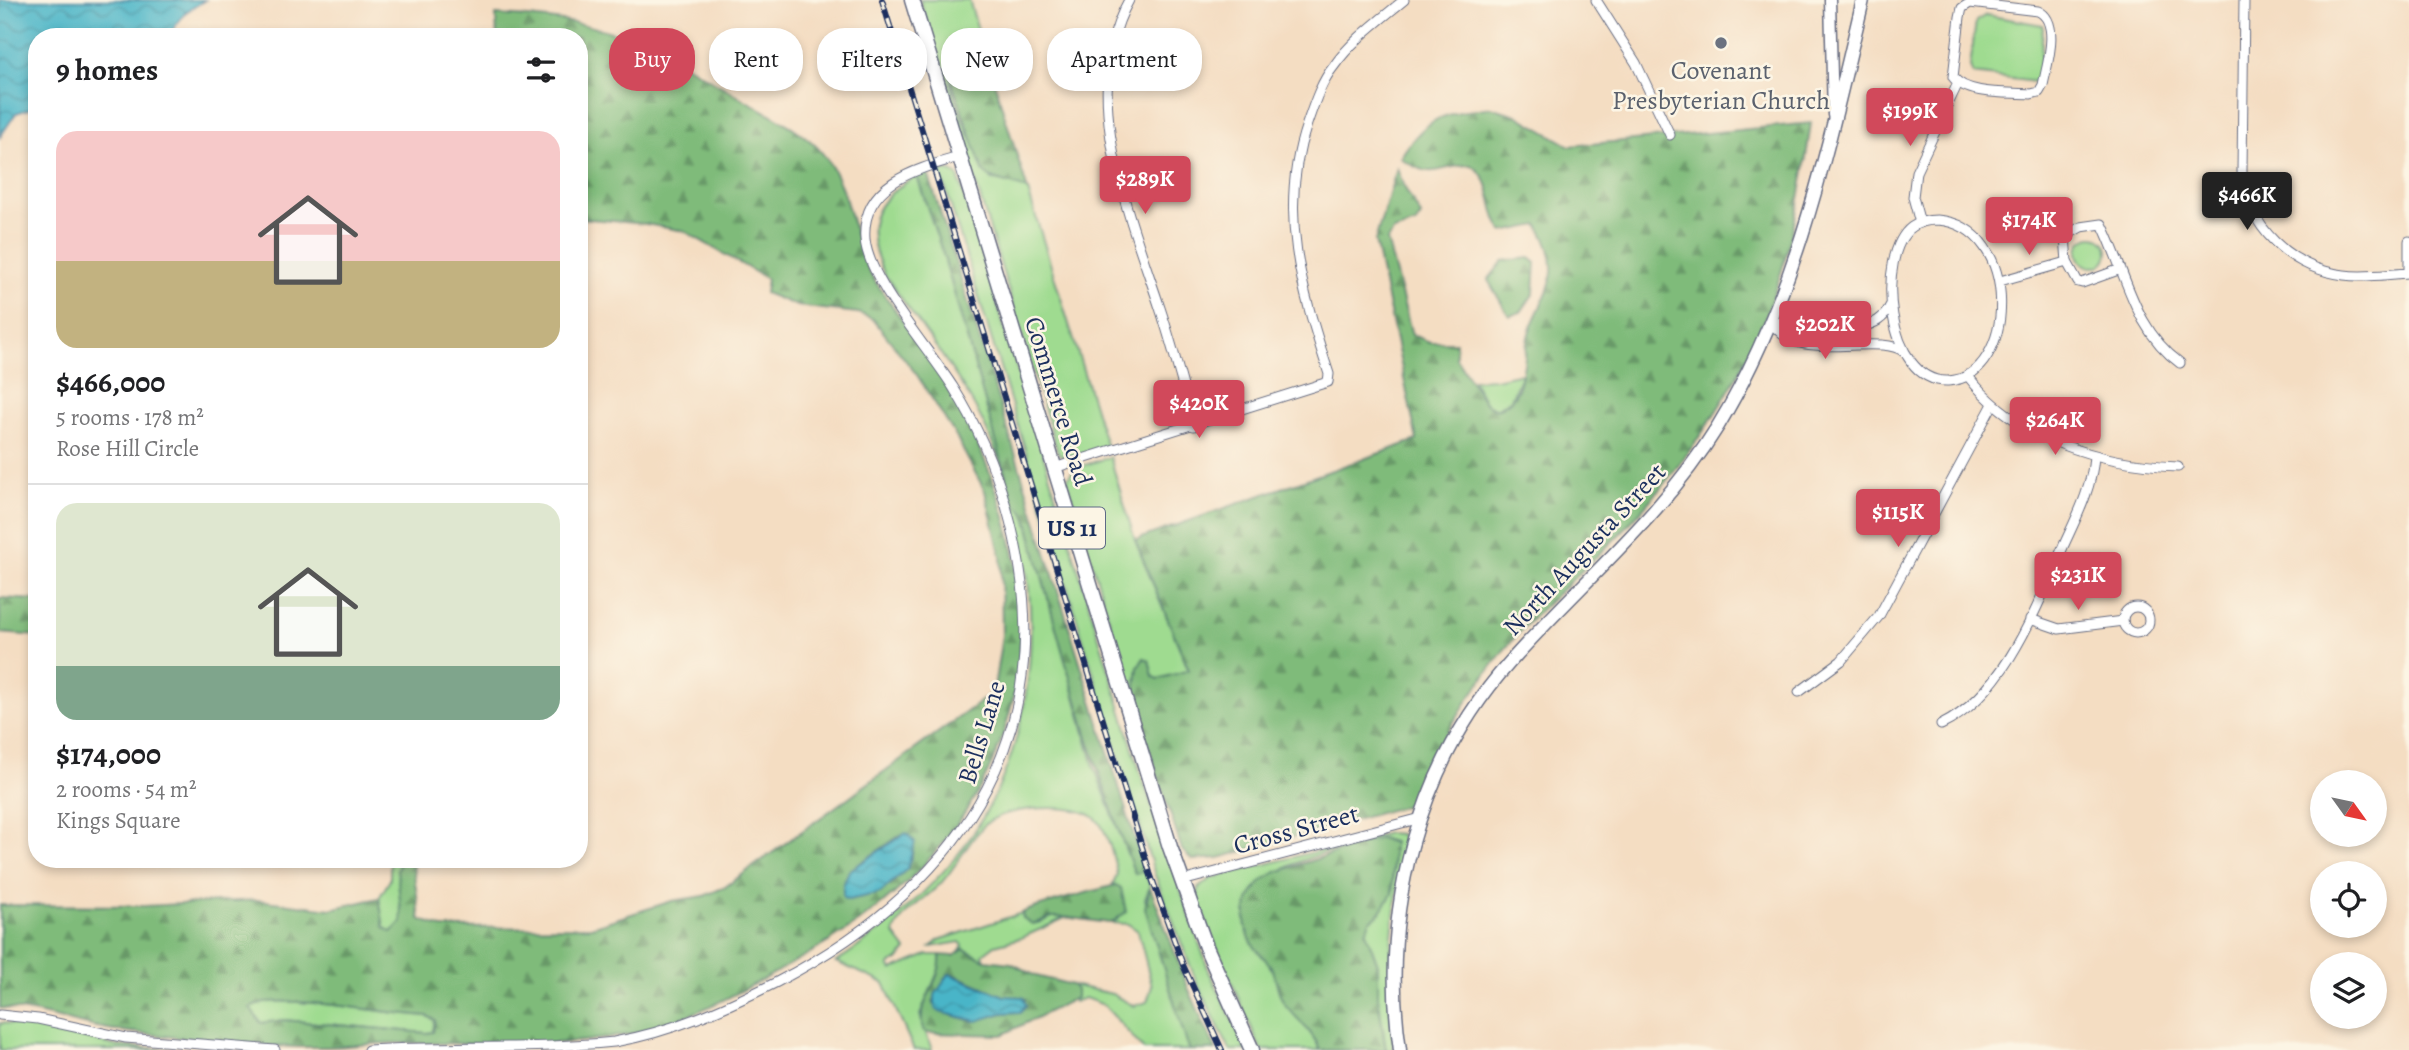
<!DOCTYPE html>
<meta charset="utf-8">
<style>
:root{--surface:#fff;--page:#f6f6f6;--text:#202124;--muted:#757577;--line:#e0e0e0;--accent:#d1495b}
body{margin:0;font-family:Alegreya,serif;background:var(--page);color:var(--text);height:100vh;display:flex;flex-direction:column;font-size:26px;white-space:nowrap}
*{box-sizing:border-box;margin:0}
p{font-size:23px;color:var(--muted)}
.icon{flex:none;width:38px;height:38px;fill:none;stroke:currentColor;stroke-width:2;stroke-linecap:round;stroke-linejoin:round}
.map{position:relative;flex:1;overflow:hidden}
.side{position:absolute;left:28px;top:28px;width:560px;height:840px;display:flex;flex-direction:column;background:var(--surface);border-radius:28px;box-shadow:0 4px 10px #0003}
.side>*{flex:none}
.banner{position:absolute;left:609px;top:28px;width:665px;height:63px;display:flex;gap:14px}
.needle{width:46px;rotate:123deg}
.controls{position:absolute;left:2310px;top:770px;display:grid;gap:14px}
.controls a{display:grid;place-items:center;width:77px;height:77px;border-radius:50%;background:var(--surface);box-shadow:0 4px 10px #0003;font-size:35px}
.price{position:absolute;translate:-50% -60px;padding:0 16px;border-radius:7px;background:var(--accent);color:#fff;font-size:23px;line-height:46px;filter:drop-shadow(0 2px 4px #0008)}
.price::after{content:'';position:absolute;left:50%;top:42px;width:21px;height:16px;margin-left:-10px;background:inherit;clip-path:polygon(0 0,100% 0,50% 100%)}
.price.active{background:#222;color:#fff}
ul{padding:0;list-style:none}
li{display:grid;align-content:center;gap:14px;height:371px;padding:0 28px}
li+li{border-top:2px solid var(--line)}
li span{display:grid;place-items:center;height:217px;border-radius:21px;color:#555}
li>.icon{margin-inline-start:auto}
span .icon{width:126px;height:126px;fill:#fffc;stroke-width:1}
li b{font-size:30px}
h2{display:flex;justify-content:space-between;align-items:center;height:84px;padding:0 28px;font-size:30px}
.tag{padding:0 24px;border-radius:28px;background:var(--surface);box-shadow:0 4px 10px #0003;font-size:24px;line-height:63px}
.tag.active{background:var(--accent);color:#fff}
.map>svg:first-child{display:block}
</style>
<div class="map">
<svg width="2409" height="1050" viewBox="0 0 2409 1050">
<defs>
<pattern id="forest-firs" width="22" height="20" patternUnits="userSpaceOnUse" patternTransform="scale(1.75)"><rect width="22" height="20" fill="#7fbb7a"/><path d="M5 1l3.5 6h-7zM16 11l3.5 6h-7z" fill="#679867"/></pattern>
<pattern id="water-waves" width="16" height="10" patternUnits="userSpaceOnUse" patternTransform="scale(1.75)"><rect width="16" height="10" fill="#4ab5c8"/><path d="M0 5q4-4 8 0t8 0" fill="none" stroke="#3d94a6"/></pattern>
</defs>
<rect width="100%" height="100%" fill="#fcf5e5"/>
<filter id="ink" filterUnits="userSpaceOnUse"><feTurbulence type="fractalNoise" baseFrequency=".0143" numOctaves="2"/><feDisplacementMap in="SourceGraphic" scale="14" xChannelSelector="R" yChannelSelector="G"/><feConvolveMatrix kernelMatrix="1 2 1 2 8 2 1 2 1" color-interpolation-filters="sRGB"/></filter>
<filter id="wash" filterUnits="userSpaceOnUse"><feTurbulence type="fractalNoise" baseFrequency=".00686" numOctaves="4" result="noise"/><feDisplacementMap in="SourceGraphic" scale="28" xChannelSelector="R" yChannelSelector="G"/><feGaussianBlur stdDeviation="1.57" result="paint"/><feColorMatrix in="noise" values="0 0 0 0 0 0 0 0 0 0 0 0 0 0 0 0 0 1.4 0 .05"/><feComposite in="paint" operator="in"/></filter>
<g filter="url(#wash)">
<rect width="100%" height="100%" fill="#f4ddc2"/>
<!-- grass -->
<g fill="#9fdb90" stroke="#5d8577" stroke-width="2">
<path d="M920,0H969L979,33C965,40 951,54 950,71C948,95 979,158 992,180L1013,182L1028,191L1107,448L1068,460L1058,453Z"/>
<path d="M1986,15L2043,25L2040,75L2035,82L1973,74L1970,67L1976,21Z"/>
<path d="M940,170L951,171L958,176L1142,778L1209,971L1247,1050H1230L1197,983L1155,875Z"/>
<path d="M917,176L944,257L1014,504L1024,512L1027,519L1094,766L1135,874L1145,871L1150,887L1145,899L1190,1050H1144L1104,1005L1085,998L1074,1002L1072,985L1112,994L1134,1006L1147,1002L1152,986L1138,931L1128,924L1111,923L1118,919L1116,885L1112,886L1117,874C1114,859 1107,829 1096,819C1077,801 1005,807 987,823C971,836 957,866 941,883C927,898 899,913 894,934L906,950L898,960L889,965L892,970L927,955H940V967L920,1015L932,1050H914L884,983L836,962C881,932 925,896 959,853C1051,735 1047,567 989,435C967,384 917,322 885,275C861,228 871,200 917,176Z"/>
<circle cx="2093" cy="252" r="15"/>
<path d="M1522,373L1511,399L1496,409L1485,403L1473,380L1495,379Z"/>
<path d="M1110,457L1135,540L1189,671L1158,679L1153,676L1149,660L1144,658L1138,667L1134,702L1067,479L1075,468Z"/>
<path d="M1388,833L1400,834L1405,845C1392,915 1385,979 1394,1050H1386L1378,997V965L1366,932L1367,924L1393,891V842L1380,838C1338,850 1234,867 1246,927C1250,945 1264,953 1271,968C1277,979 1277,992 1285,1003C1296,1019 1313,1031 1320,1050H1261L1198,904V888L1212,878Z"/>
<path d="M390,859H402L398,866L402,923L391,932L383,927L379,898L390,880Z"/>
<path d="M1022,913L1023,918L1038,923L1052,917H1067L1021,938L995,945L983,954L985,960L964,949L960,951L963,946L960,942L931,947L939,940Z"/>
<path d="M264,1002C319,999 372,1012 427,1016L435,1020L433,1032L427,1033L284,1020L261,1023L250,1008Z"/>
<path d="M0,1023L33,1025L115,1046L179,1050H0Z"/>
</g>
<!-- forest -->
<g fill="url(#forest-firs)" stroke="#4d756c" stroke-width="2" fill-rule="evenodd">
<path d="M496,15C542,17 589,22 632,39C671,54 708,79 745,100C770,114 805,131 823,154C853,192 850,243 875,281C907,328 942,374 968,425C1077,635 1014,837 810,953C753,986 691,1021 626,1035C548,1050 470,1042 392,1043C370,1043 349,1047 328,1047C258,1048 185,1039 115,1030C76,1025 40,1010 0,1008V905L144,906L257,900L331,909L379,898L384,927L391,932L402,922L397,870L402,859H412L420,919L442,928L591,927L672,901L704,896L725,887L987,697L994,688L1002,636L1001,557L985,491L954,433L917,375L873,319L858,313L797,306L765,293L767,279L684,231L646,224L579,218V37H497ZM901,835L913,852L907,869L880,893L848,900L843,886L849,871ZM264,1002C319,999 372,1012 427,1016L435,1020L433,1032L427,1033L284,1020L261,1023L250,1008Z"/>
<path d="M979,33L1028,191C1014,181 994,185 983,171L953,85C946,62 958,43 979,33Z"/>
<path d="M1491,107L1516,115L1570,146L1811,123C1805,165 1799,207 1788,248C1762,351 1702,444 1631,522C1590,566 1542,604 1504,650C1480,681 1458,713 1439,747C1429,765 1424,788 1412,804L1219,858L1192,860L1182,850L1134,702L1138,667L1144,658L1149,660L1153,676L1158,679L1189,670L1135,540L1417,440L1375,241L1397,168L1403,185L1421,216L1416,224L1394,231L1387,240L1412,335L1430,342H1456V358L1485,403L1496,409C1528,399 1522,357 1529,333C1535,313 1550,294 1552,272C1553,256 1546,238 1538,225L1503,232C1487,211 1496,180 1471,165C1436,165 1438,183 1400,158C1427,115 1443,114 1491,107Z"/>
<path d="M928,173L1145,871L1135,874C1091,759 1058,639 1027,519L1024,512L1014,504L944,257L917,176Z"/>
<path d="M1530,258L1536,263L1534,293L1521,312L1509,316L1488,280L1503,261Z"/>
<path d="M0,598L37,600V636L0,633Z"/>
<path d="M1380,838L1393,843L1392,894L1380,913L1370,921L1366,932L1378,965V997L1386,1050H1320C1313,1031 1296,1019 1284,1003C1277,992 1277,978 1271,967C1267,960 1259,954 1254,946C1237,918 1246,889 1274,873Z"/>
<path d="M1116,885L1121,888L1126,912L1111,923C1091,921 1074,917 1054,917C1046,917 1040,923 1032,924L1023,918L1022,913C1028,908 1104,888 1116,885Z"/>
<path d="M1150,887L1189,990L1216,1050H1190L1187,1044L1145,908Z"/>
<path d="M964,949L985,960L1011,963L1036,976L1072,985L1076,990V998L1002,1035L927,1033L923,1030C915,1003 943,982 940,955L954,956ZM953,974L1004,996L1026,999L1016,1012L1003,1013L973,1021L940,1012L933,1002L947,976Z"/>
</g>
<!-- water -->
<g fill="url(#water-waves)" stroke="#327293" stroke-width="2">
<path d="M0,0H205L186,12L167,37H37V102L29,109L16,113L0,137Z"/>
<path d="M906,833L915,842L907,869L880,893L848,900L843,898V886L849,871Z"/>
<path d="M949,974L1004,996L1023,997L1026,1005L1020,1012L1002,1013L977,1021L940,1012L935,1008V995Z"/>
</g>
</g>
<g filter="url(#ink)">
<g fill="none" stroke-linecap="round" stroke-linejoin="round">
<!-- minor casing -->
<g stroke="#676c81" stroke-width="11">
<g id="minor">
<path d="M1129,0C1077,93 1130,217 1160,308C1173,347 1183,387 1194,426"/>
<path d="M1596,0L1636,63L1670,135"/>
<path d="M2244,0L2242,172C2247,227 2290,268 2344,275C2365,278 2387,274 2409,273V241"/>
<path d="M1970,3L2038,11C2061,21 2047,65 2043,85L2039,92L2031,94C2009,92 1967,96 1953,77L1960,17L1962,8Z"/>
<path d="M1937,220C2023,226 2017,378 1948,381C1886,383 1875,254 1912,227C1919,222 1928,220 1937,220Z"/>
<path d="M1920,223L1913,197L1916,172L1958,83"/>
<path d="M2121,269L2082,283L2078,282L2067,262L2065,236L2081,227L2102,224C2126,272 2134,330 2180,363"/>
<path d="M2000,281L2067,262"/>
<path d="M1772,324C1777,329 1783,336 1789,339C1821,355 1884,335 1904,352"/>
<path d="M1772,324C1780,323 1790,319 1799,320C1828,323 1875,340 1890,306"/>
<path d="M1967,375C2017,440 2100,464 2178,467"/>
<path d="M1054,468L1328,382L1329,374C1302,290 1277,211 1307,124C1314,104 1321,82 1334,66C1352,40 1380,20 1404,0"/>
<circle cx="2136" cy="620" r="13"/>
<path d="M2030,619L2059,629L2123,621"/>
<path d="M1799,692L1841,661L1879,616L1993,404"/>
<path d="M1941,725C2005,694 2036,609 2063,547C2076,518 2092,489 2094,456"/>
<path d="M1182,881L1421,818"/>
<path d="M0,1015L38,1019L126,1038L275,1050"/>
<path d="M368,1050C450,1045 533,1050 614,1042C672,1032 725,1008 777,982C968,882 1069,724 1006,506C994,464 976,424 953,387C930,350 868,280 865,239C861,183 917,169 959,157"/>
</g>
</g>
<!-- tertiary casing -->
<g stroke="#676c81" stroke-width="13">
<path id="tertiary" d="M1830,0L1833,115"/>
</g>
<!-- secondary casing -->
<g stroke="#676c81" stroke-width="15">
<path id="secondary" d="M1400,1050C1380,913 1417,766 1510,662C1580,583 1662,517 1718,426C1797,296 1828,147 1863,0"/>
</g>
<!-- primary casing -->
<g stroke="#676c81" stroke-width="17">
<path id="primary" d="M912,0L1170,847L1206,947L1252,1050"/>
</g>
<!-- minor -->
<use href="#minor" stroke="#fff" stroke-width="9"/>
<!-- tertiary -->
<use href="#tertiary" stroke="#fff" stroke-width="10"/>
<!-- secondary -->
<use href="#secondary" stroke="#fff" stroke-width="12"/>
<!-- primary -->
<use href="#primary" stroke="#fff" stroke-width="14"/>
<!-- rail casing -->
<g stroke="#1b2f5e" stroke-width="6">
<path id="rail" d="M882,0L1150,873L1183,965L1222,1050"/>
</g>
<!-- rail -->
<use href="#rail" stroke="#fcf5e5" stroke-width="3.5" stroke-dasharray="10" stroke-linecap="butt"/>
</g>
</g>
<!-- markers -->
<circle fill="#6b7280" stroke="#fcf5e5" stroke-width="2.5" cx="1721" cy="43" r="7"/>
<g text-anchor="middle" stroke-width="5" stroke-linejoin="round" paint-order="stroke">
<!-- shield labels -->
<rect fill="#fcf5e5" stroke="#5e6a86" stroke-width="2" x="1039" y="507.5" width="66" height="41" rx="5"/>
<g font-size="24" font-weight="bold" fill="#1b2f5e">
<text x="1072" y="536">US 11</text>
</g>
<!-- worship labels -->
<g font-size="26" fill="#5b616d" stroke="#fcf5e5">
<text x="1721" y="79">Covenant<tspan x="1721" dy="30">Presbyterian Church</tspan></text>
</g>
<!-- street labels -->
<g font-size="26" fill="#1b2f5e" stroke="#fcf5e5">
<text transform="translate(1059 401) rotate(73)" y="9">Commerce Road</text>
<text transform="translate(1584 549) rotate(-47)" y="9">North Augusta Street</text>
<text transform="translate(981 732) rotate(-73)" y="9">Bells Lane</text>
<text transform="translate(1296 829) rotate(-15)" y="9">Cross Street</text>
</g>
</g>
</svg>
<div class="controls">
<a><svg class="needle" viewBox="-14 -14 28 28"><path d="M0-13l5 13h-10z" fill="#e53935"/><path d="M0 13l5-13h-10z" fill="#757577"/></svg></a>
<a><svg class="icon" aria-label="locate" viewBox="0 0 24 24"><circle cx="12" cy="12" r="6"/><path d="M12 2v4M12 18v4M2 12h4M18 12h4"/></svg></a>
<a><svg class="icon" aria-label="layers" viewBox="0 0 24 24"><path d="M12 4l9 5-9 5-9-5zM3 14l9 5 9-5"/></svg></a>
</div>
<b class="price" style="left:1910px;top:148px">$199K</b>
<b class="price" style="left:1145px;top:216px">$289K</b>
<b class="price active" style="left:2247px;top:232px">$466K</b>
<b class="price" style="left:2029px;top:257px">$174K</b>
<b class="price" style="left:1825px;top:361px">$202K</b>
<b class="price" style="left:1199px;top:440px">$420K</b>
<b class="price" style="left:2055px;top:457px">$264K</b>
<b class="price" style="left:1898px;top:549px">$115K</b>
<b class="price" style="left:2078px;top:612px">$231K</b>
<div class="banner">
<a class="tag active">Buy</a>
<a class="tag">Rent</a>
<a class="tag">Filters</a>
<a class="tag">New</a>
<a class="tag">Apartment</a>
</div>
<section class="side">
<h2>9 homes<svg class="icon" aria-label="filters" viewBox="0 0 24 24"><path d="M4 7h16M4 17h16"/><circle cx="9" cy="7" r="2"/><circle cx="15" cy="17" r="2"/></svg></h2>
<ul>
<li><span style="background:linear-gradient(#f6c9c9 60%,#c2b280 0)"><svg class="icon" aria-label="home" viewBox="0 0 24 24"><path d="M3 11l9-7 9 7M6 9v11h12V9"/></svg></span><div><b>$466,000</b><p>5 rooms · 178 m²</p><p>Rose Hill Circle</p></div></li>
<li><span style="background:linear-gradient(#dfe7d0 75%,#7fa58c 0)"><svg class="icon" aria-label="home" viewBox="0 0 24 24"><path d="M3 11l9-7 9 7M6 9v11h12V9"/></svg></span><div><b>$174,000</b><p>2 rooms · 54 m²</p><p>Kings Square</p></div></li>
</ul>
</section>
</div>
